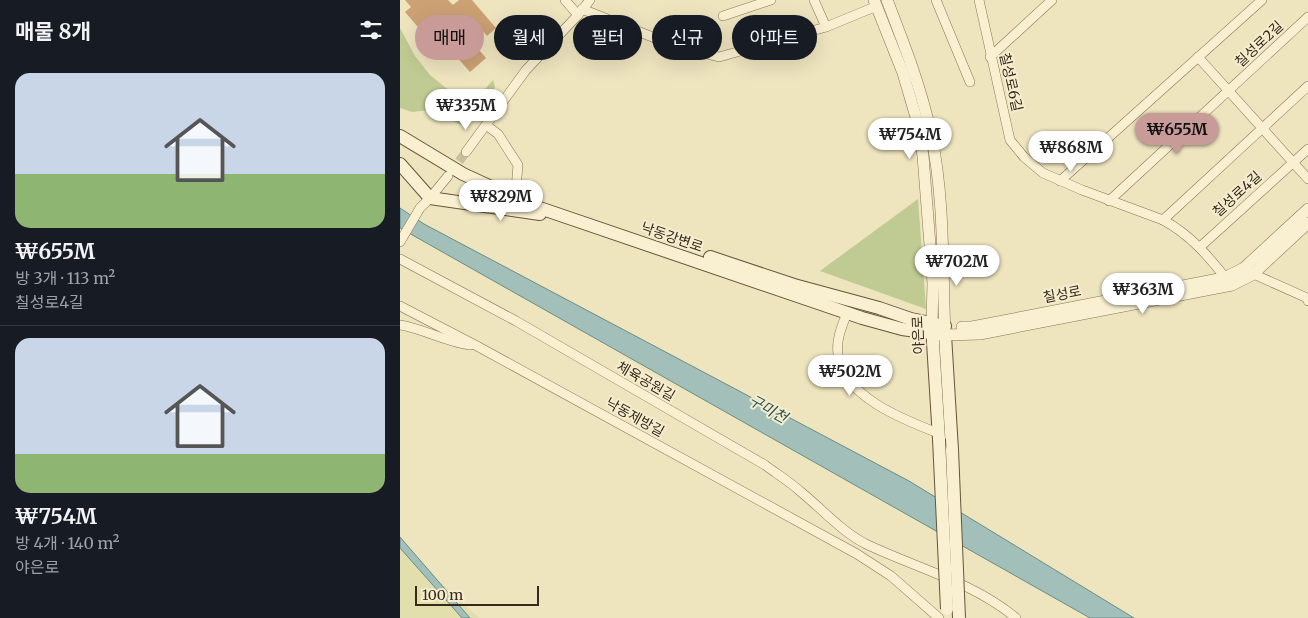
<!DOCTYPE html>
<html lang="ko">
<meta charset="utf-8">
<style>
:root{--surface:#171b24;--page:#242831;--text:#f1f3f6;--muted:#9ea1a6;--line:#363941;--accent:#c89b99}
body{margin:0;font-family:Merriweather,"Noto Sans KR",serif;background:var(--page);color:var(--text);height:100vh;display:flex;flex-direction:column;font-size:19px;white-space:nowrap}
*{box-sizing:border-box;margin:0}
p{font-size:16px;color:var(--muted)}
.icon{flex:none;width:28px;height:28px;fill:none;stroke:currentColor;stroke-width:2;stroke-linecap:round;stroke-linejoin:round}
.map{position:relative;flex:1;overflow:hidden}
.sheet{display:flex;flex-direction:column;background:var(--surface);width:400px}
.sheet>*{flex:none}
.hud{position:absolute;left:15px;top:15px;width:475px;height:45px;display:flex;gap:10px}
.scale{position:absolute;left:15px;bottom:12px;width:124px;box-sizing:border-box;padding-left:5px;border:2px solid #352a1c;border-top:0;font-size:14px;line-height:18px;white-space:nowrap;color:#352a1c;-webkit-text-stroke:4px #f5edce;paint-order:stroke}
.price{position:absolute;translate:-50% -42px;padding:0 11px;border-radius:18px;background:#fff;color:#222;font-size:16px;line-height:32px;filter:drop-shadow(0 1px 2px #0008)}
.price::after{content:'';position:absolute;left:50%;top:30px;width:15px;height:11px;margin-left:-8px;background:inherit;clip-path:polygon(0 0,100% 0,50% 100%)}
.price.on{background:var(--accent);color:#111}
ul{padding:0;list-style:none}
li{display:grid;align-content:center;gap:10px;height:265px;padding:0 15px}
li+li{border-top:1px solid var(--line)}
li span{display:grid;place-items:center;height:155px;border-radius:15px;color:#555}
li>.icon{margin-inline-start:auto}
span .icon{width:90px;height:90px;fill:#fffc;stroke-width:1}
li b{font-size:21px}
h2{display:flex;justify-content:space-between;align-items:center;height:60px;padding:0 15px;font-size:21px}
.chip{padding:0 18px;border-radius:22px;background:var(--surface);box-shadow:0 5px 20px #0002;font-size:18px;line-height:45px}
.chip.on{background:var(--accent);color:#111}
main{display:flex;flex:1;min-height:0}
.map>svg:first-child{display:block}
</style>
<main>
<section class="sheet">
<h2>매물 8개<svg class="icon" aria-label="filters" viewBox="0 0 24 24"><path d="M4 7h16M4 17h16"/><circle cx="9" cy="7" r="2"/><circle cx="15" cy="17" r="2"/></svg></h2>
<ul>
<li><span style="background:linear-gradient(#c9d6e8 65%,#8fb573 0)"><svg class="icon" aria-label="home" viewBox="0 0 24 24"><path d="M3 11l9-7 9 7M6 9v11h12V9"/></svg></span><div><b>₩655M</b><p>방 3개 · 113 m²</p><p>칠성로4길</p></div></li>
<li><span style="background:linear-gradient(#c9d6e8 75%,#8fb573 0)"><svg class="icon" aria-label="home" viewBox="0 0 24 24"><path d="M3 11l9-7 9 7M6 9v11h12V9"/></svg></span><div><b>₩754M</b><p>방 4개 · 140 m²</p><p>야은로</p></div></li>
</ul>
</section>
<div class="map">
<svg width="908" height="618" viewBox="0 0 908 618">
<rect width="100%" height="100%" fill="#eee4be"/>
<!-- farmland -->
<path fill="#e3dfac" d="M0,545L79,618H0Z"/>
<!-- green -->
<g fill="#bfcb92">
<path d="M0,28L15,56L30,75L58,98H77L93,80L95,87C86,106 81,116 61,125L29,110L12,112L0,108Z"/>
<path d="M518,199L526,309L420,271Z"/>
</g>
<!-- water -->
<g fill="#a2bfb9" stroke="#698d87">
<path d="M0,208L24,224L509,481L734,618H690L0,228Z"/>
<path d="M0,537L70,618H62L0,548Z"/>
</g>
<!-- building -->
<path fill="#cca174" d="M5,0H48L53,5L59,0H72L96,28L87,36L77,24L65,34L86,58L70,72L31,28L24,34L5,12L11,7Z"/>
<g fill="none" stroke-linecap="round" stroke-linejoin="round">
<!-- minor-tunnel -->
<path stroke="#c9bf9e" stroke-width="9" stroke-dasharray="9 4.5" stroke-linecap="butt" d="M51,172L66,152"/>
<!-- minor casing -->
<g stroke="#867457" stroke-width="10">
<g id="minor">
<path d="M165,0L178,15L190,0"/>
<path d="M414,0L426,27"/>
<path d="M536,0L570,82"/>
<path d="M579,0L610,140L624,157L643,173L682,190L763,220C791,235 809,257 828,281"/>
<path d="M182,9L275,46L319,57L426,27L477,6"/>
<path d="M323,16L371,0"/>
<path d="M590,57L652,0"/>
<path d="M798,57L908,179"/>
<path d="M86,125L98,134L118,165L116,189"/>
<path d="M66,152L126,70L178,15"/>
<path d="M660,181L862,0"/>
<path d="M709,201L908,17"/>
<path d="M763,220L908,86"/>
<path d="M0,242L20,208L30,198L48,176"/>
<path d="M800,247L908,149"/>
<path d="M0,259L116,321L365,465C377,474 390,482 401,492C422,509 442,532 466,544C516,568 573,582 616,618"/>
<path d="M849,272L907,298L908,301"/>
<path d="M0,306L77,346L457,554L491,576L539,618"/>
<path d="M447,313C442,326 436,339 438,354C442,396 504,420 538,433"/>
<path d="M0,325C24,329 46,342 70,345"/>
</g>
</g>
<!-- tertiary casing -->
<g stroke="#867457" stroke-width="12">
<g id="tertiary">
<path d="M474,0L503,73L518,124L523,156L533,283L532,323"/>
<path d="M487,0C504,44 521,87 531,134C545,200 542,268 545,335L580,334L832,285L852,275L908,223"/>
<path d="M562,327H572L824,278L844,268L908,209"/>
</g>
</g>
<!-- secondary casing -->
<g stroke="#67553a" stroke-width="14">
<g id="secondary">
<path d="M0,136L63,174L128,204L462,318L502,329L545,335L552,450"/>
<path d="M0,164L30,198L140,214"/>
<path d="M310,257L394,285L479,308L511,319L545,326"/>
<path d="M532,326L539,439"/>
</g>
</g>
<!-- minor -->
<use href="#minor" stroke="#f9f0d1" stroke-width="9"/>
<!-- tertiary -->
<use href="#tertiary" stroke="#f9f0d1" stroke-width="11"/>
<!-- secondary -->
<use href="#secondary" stroke="#f9f0d1" stroke-width="12"/>
<!-- secondary-bridge casing -->
<g stroke="#67553a" stroke-width="14" stroke-linecap="butt">
<g id="secondary-bridge">
<path d="M539,439L547,609"/>
<path d="M552,450L559,618"/>
</g>
</g>
<!-- secondary-bridge -->
<use href="#secondary-bridge" stroke="#f9f0d1" stroke-width="12"/>
</g>
<g text-anchor="middle" stroke-width="4" stroke-linejoin="round" paint-order="stroke">
<!-- street labels -->
<g font-size="14" fill="#352a1c" stroke="#f5edce">
<text transform="translate(859 44) rotate(-43)" y="5">칠성로2길</text>
<text transform="translate(611 82) rotate(77)" y="5">칠성로6길</text>
<text transform="translate(837 194) rotate(-42)" y="5">칠성로4길</text>
<text transform="translate(272 237) rotate(19)" y="5">낙동강변로</text>
<text transform="translate(662 294) rotate(-11)" y="5">칠성로</text>
<text transform="translate(518 335) rotate(-92)" y="5">야은로</text>
<text transform="translate(246 381) rotate(30)" y="5">체육공원길</text>
<text transform="translate(235 417) rotate(29)" y="5">낙동제방길</text>
</g>
<!-- water labels -->
<g font-size="15" font-style="italic" fill="#2b5455" stroke="#f5edce">
<text transform="translate(368 409) rotate(29)" y="5">구미천</text>
</g>
</g>
</svg>
<div class="scale">100 m</div>
<b class="price" style="left:66px;top:131px">₩335M</b>
<b class="price on" style="left:777px;top:155px">₩655M</b>
<b class="price" style="left:510px;top:160px">₩754M</b>
<b class="price" style="left:671px;top:173px">₩868M</b>
<b class="price" style="left:101px;top:222px">₩829M</b>
<b class="price" style="left:557px;top:287px">₩702M</b>
<b class="price" style="left:743px;top:315px">₩363M</b>
<b class="price" style="left:450px;top:397px">₩502M</b>
<div class="hud">
<a class="chip on">매매</a>
<a class="chip">월세</a>
<a class="chip">필터</a>
<a class="chip">신규</a>
<a class="chip">아파트</a>
</div>
</div>
</main>
